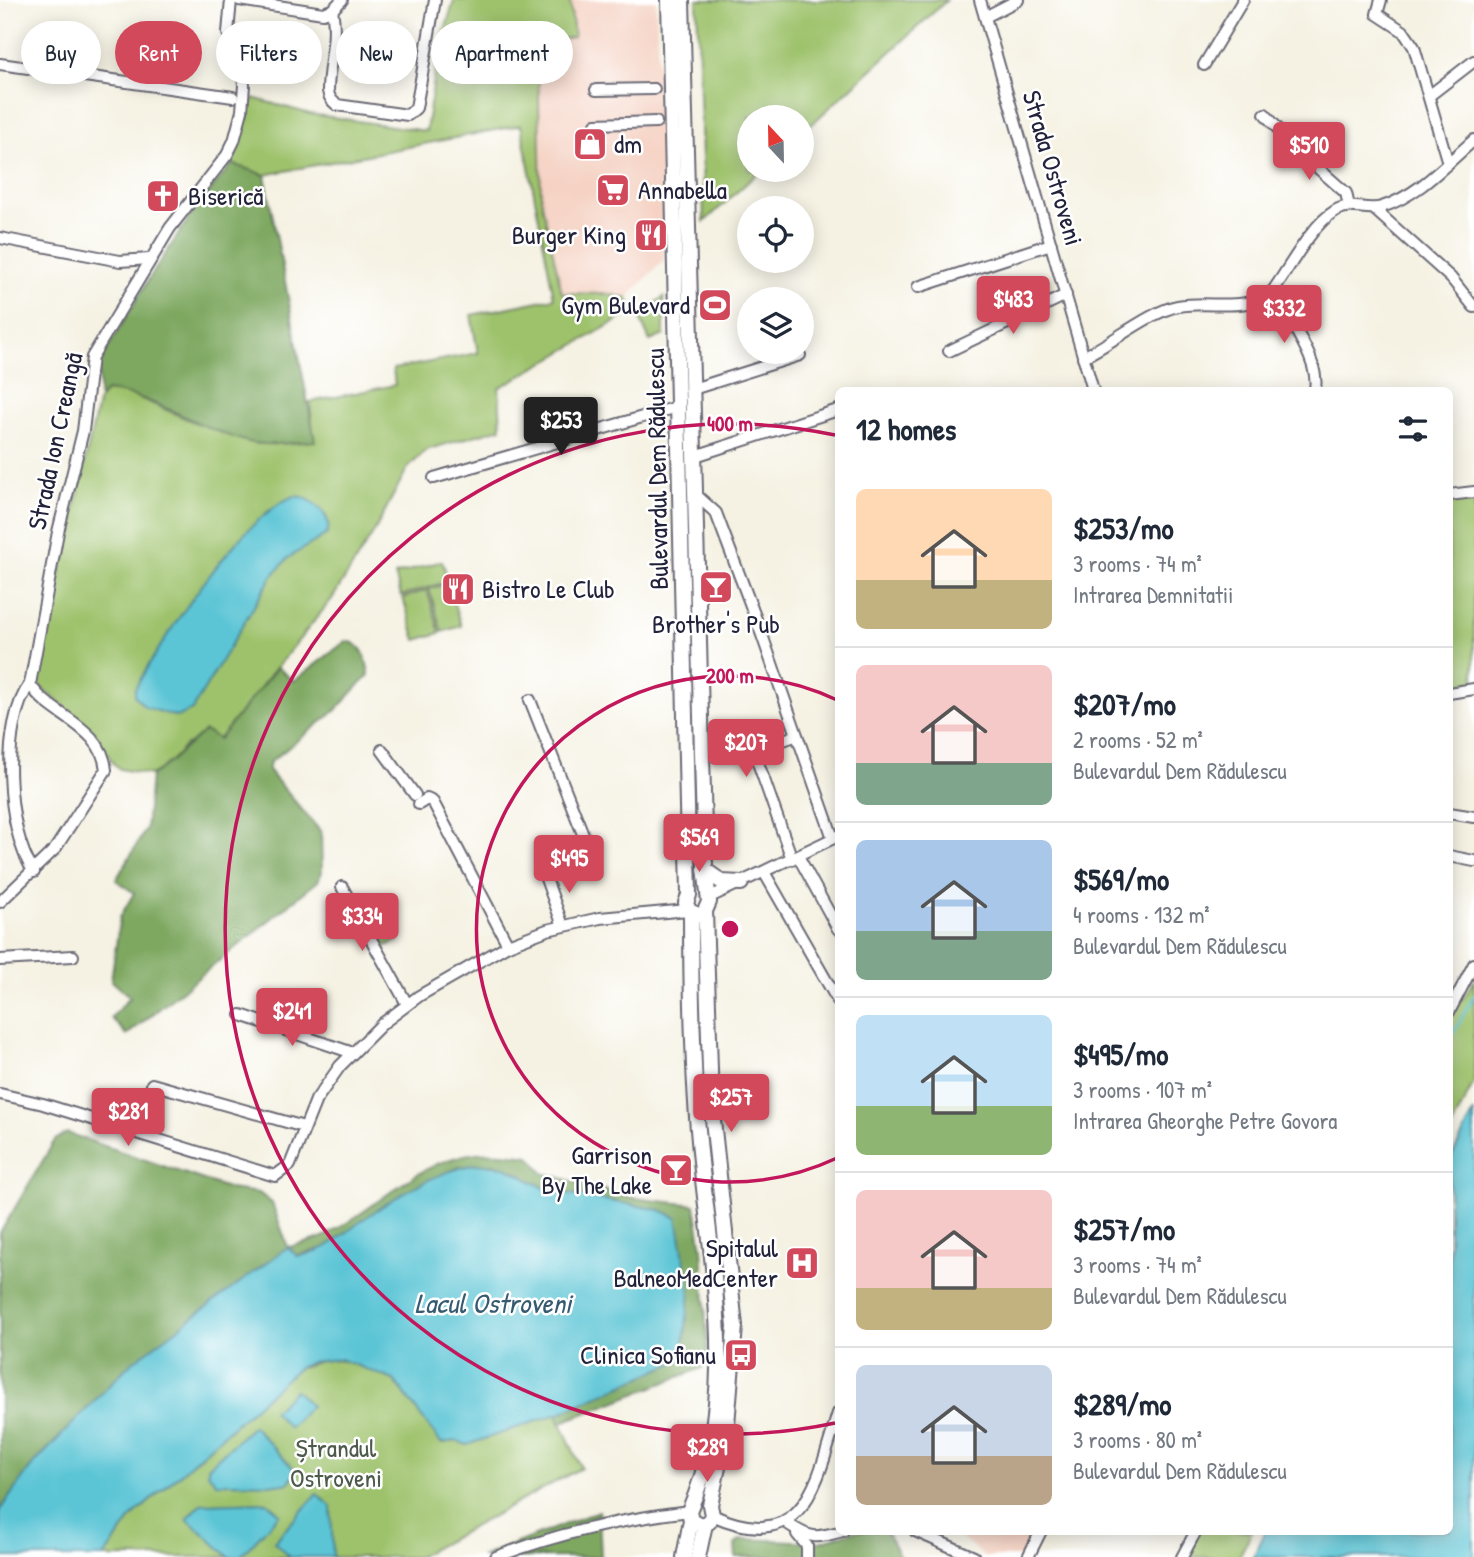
<!DOCTYPE html>
<meta charset="utf-8">
<style>
:root{--surface:#fff;--page:#f6f6f7;--text:#1f2937;--muted:#747a83;--line:#e0e1e3;--accent:#d1495b}
body{margin:0;font-family:"Patrick Hand",sans-serif;background:var(--page);color:var(--text);height:100vh;display:flex;flex-direction:column;font-size:26px;white-space:nowrap}
*{box-sizing:border-box;margin:0}
p{font-size:23px;color:var(--muted)}
.icon{flex:none;width:38px;height:38px;fill:none;stroke:currentColor;stroke-width:2;stroke-linecap:round;stroke-linejoin:round}
.map{position:relative;flex:1;overflow:hidden}
.panel{position:absolute;left:835px;top:387px;width:618px;height:1148px;display:flex;flex-direction:column;background:var(--surface);border-radius:10px;box-shadow:0 4px 18px #0003}
.panel>*{flex:none}
.top-card{position:absolute;left:21px;top:21px;width:665px;height:63px;display:flex;gap:14px}
.needle{width:46px;rotate:338deg}
.tools{position:absolute;left:737px;top:105px;display:grid;gap:14px}
.tools a{display:grid;place-items:center;width:77px;height:77px;border-radius:50%;background:var(--surface);box-shadow:0 4px 18px #0003;font-size:35px}
.price{position:absolute;translate:-50% -60px;padding:0 16px;border-radius:7px;background:var(--accent);color:#fff;font-size:23px;line-height:46px;filter:drop-shadow(0 2px 4px #0008)}
.price::after{content:'';position:absolute;left:50%;top:42px;width:21px;height:16px;margin-left:-10px;background:inherit;clip-path:polygon(0 0,100% 0,50% 100%)}
.price.active{background:#222;color:#fff}
ul{padding:0;list-style:none}
li{display:flex;align-items:center;gap:21px;height:175px;padding:0 21px}
li+li{border-top:2px solid var(--line)}
li span{display:grid;place-items:center;flex:none;width:196px;height:140px;border-radius:10px;color:#555}
li>.icon{margin-inline-start:auto}
span .icon{width:84px;height:84px;fill:#fffc;stroke-width:1}
li b{font-size:30px}
h2{display:flex;justify-content:space-between;align-items:center;height:84px;padding:0 21px;font-size:30px}
.pill{padding:0 24px;border-radius:32px;background:var(--surface);box-shadow:0 4px 18px #0003;font-size:24px;line-height:63px}
.pill.active{background:var(--accent);color:#fff}
.map>svg:first-child{display:block}
</style>
<div class="map">
<svg width="1474" height="1557" viewBox="0 0 1474 1557">
<rect width="100%" height="100%" fill="#fff"/>
<filter id="ink" filterUnits="userSpaceOnUse"><feTurbulence type="fractalNoise" baseFrequency=".0143" numOctaves="2"/><feDisplacementMap in="SourceGraphic" scale="14" xChannelSelector="R" yChannelSelector="G"/><feConvolveMatrix kernelMatrix="1 2 1 2 8 2 1 2 1" color-interpolation-filters="sRGB"/></filter>
<filter id="wash" filterUnits="userSpaceOnUse"><feTurbulence type="fractalNoise" baseFrequency=".00686" numOctaves="4" result="noise"/><feDisplacementMap in="SourceGraphic" scale="28" xChannelSelector="R" yChannelSelector="G"/><feGaussianBlur stdDeviation="1.57" result="paint"/><feColorMatrix in="noise" values="0 0 0 0 0 0 0 0 0 0 0 0 0 0 0 0 0 1.4 0 .05"/><feComposite in="paint" operator="in"/></filter>
<g filter="url(#wash)">
<rect width="100%" height="100%" fill="#f5f2e3"/>
<!-- built -->
<g fill="#f5d2c3">
<path d="M570,0H656L664,260L627,298L607,294L561,293L545,223L541,199L538,54L549,41L574,37Z"/>
<path d="M953,1531H1033L1022,1557H985Z"/>
</g>
<!-- green -->
<g fill="#9ec26c" stroke="#607254" stroke-width="2">
<path d="M454,0H570L574,37L549,41L538,54L541,199L562,293L607,294L627,298L634,311L499,388L501,428L426,450L407,469L374,532L332,599L219,739L186,745L166,767L151,775L120,769L113,763L95,732L39,686L38,673L99,399L106,391L128,393L196,423L314,441L310,402L395,385L393,369L478,353L471,315L554,298L521,125L265,175L232,164L253,98L310,114L426,131L438,54Z"/>
<path d="M697,0H947L802,133V117H749V170H761L704,222Z"/>
<path d="M664,297V335L650,341L638,314Z"/>
<path d="M1474,497V683L1449,685V501Z"/>
<path d="M442,561L449,581L401,596L395,575Z"/>
<path d="M448,584L461,626L442,632L429,589Z"/>
<path d="M427,590L440,633L416,640L403,598Z"/>
<path d="M382,909L398,940L385,947L369,915Z"/>
<path d="M1474,979V1082L1449,1133V997L1463,999Z"/>
<path d="M326,1359L352,1362L394,1380L441,1443L457,1441L467,1444L557,1414L581,1468L418,1557H104L132,1517L297,1369Z"/>
<path d="M1196,1531H1252L1239,1557H1182Z"/>
</g>
<!-- forest -->
<g fill="#7ea860" stroke="#50654e" stroke-width="2">
<path d="M232,164L265,175L315,441C294,442 270,447 249,442C200,430 156,395 106,391L99,399V363L150,277L195,209Z"/>
<path d="M346,641C364,643 367,660 369,675L335,711L270,762L268,770L321,832L322,872L318,881L127,1035L111,1018L130,997L111,980L120,917L134,893L116,880L146,829L151,775C172,764 186,745 205,731L219,739L277,667L294,681Z"/>
<path d="M67,1133L230,1189L259,1193L272,1203L288,1247C300,1244 314,1242 325,1236C375,1210 417,1160 476,1153C494,1151 512,1154 530,1156L543,1173L633,1198L695,1205L702,1249L708,1359L702,1368L560,1423L557,1414L682,1359L660,1210L548,1190L516,1172L492,1164L460,1167L414,1187L327,1247L297,1256L288,1247L130,1364L31,1467L0,1510V1233L55,1140Z"/>
<path d="M599,1511L601,1557H481Z"/>
<path d="M853,1531H886L900,1557H736L735,1545L741,1539L820,1542Z"/>
</g>
<!-- water -->
<g fill="#5bc5d5" stroke="#3e7488" stroke-width="2">
<path d="M295,496C311,496 334,516 327,534L288,558L272,576L192,710L177,717L145,707L135,696V689C161,641 244,512 295,496Z"/>
<path d="M1474,1112V1557H1253L1266,1531H1449V1162Z"/>
<path d="M476,1164L505,1167L548,1190L660,1210L677,1218L690,1293L682,1359L557,1414L467,1445L457,1441L441,1443L394,1380L340,1359L311,1362L297,1369L132,1517L104,1557H0V1510L31,1467L130,1364L288,1247L297,1256C326,1254 345,1232 368,1216C401,1193 436,1172 476,1164Z"/>
<path d="M295,1390L311,1406L289,1428L273,1411Z"/>
<path d="M253,1426L297,1472L287,1484L216,1483L208,1473V1467Z"/>
<path d="M317,1494L331,1506L333,1557H290L274,1542Z"/>
<path d="M267,1502L280,1514L240,1557H229L187,1519L201,1504Z"/>
</g>
<g fill="none" stroke-linecap="round" stroke-linejoin="round">
<!-- stream -->
<path stroke="#5bc5d5" stroke-width="2.5" d="M1449,1042L1474,995"/>
</g>
</g>
<g filter="url(#ink)">
<g fill="none" stroke-linecap="round" stroke-linejoin="round">
<!-- minor casing -->
<g stroke="#6c6b76" stroke-width="14">
<g id="minor">
<path d="M239,0L323,13L332,10L342,0"/>
<path d="M980,0L1093,390"/>
<path d="M1381,0L1377,14L1403,31L1414,47L1448,163"/>
<path d="M332,10C338,39 328,63 328,91C329,98 332,101 337,105L408,115L416,108L435,0"/>
<path d="M985,17L1018,0"/>
<path d="M0,64L233,97"/>
<path d="M1204,65L1243,0"/>
<path d="M596,90L654,89"/>
<path d="M1430,95L1474,61"/>
<path d="M1265,114L1293,146L1346,193L1349,206"/>
<path d="M596,124L656,122"/>
<path d="M1374,209L1451,278L1474,307"/>
<path d="M0,238L120,261L150,259"/>
<path d="M918,287L1051,244"/>
<path d="M1272,292L1280,301C1292,327 1320,361 1315,390"/>
<path d="M949,351L1066,295"/>
<path d="M1083,357C1111,344 1151,311 1178,306C1211,300 1243,313 1272,292C1289,269 1311,225 1335,211C1350,201 1366,212 1382,207C1419,195 1445,165 1474,140"/>
<path d="M693,389L800,355"/>
<path d="M695,456L838,410"/>
<path d="M434,478L680,406"/>
<path d="M696,495L716,513L762,635L833,838"/>
<path d="M1449,495L1474,492"/>
<path d="M30,684C0,723 6,832 34,872"/>
<path d="M1449,693L1474,689"/>
<path d="M530,700L592,857L545,876L563,926"/>
<path d="M382,750L415,795"/>
<path d="M419,804L427,799L433,802L508,945"/>
<path d="M1449,813L1474,817"/>
<path d="M798,856L838,929"/>
<path d="M1449,856L1474,861"/>
<path d="M792,859L756,757L760,748L795,736"/>
<path d="M764,872L838,1001"/>
<path d="M342,887L407,1004"/>
<path d="M708,898L838,836"/>
<path d="M0,902L55,849L106,770C102,725 50,717 30,684L58,532L83,431L92,357L170,228L227,155L234,141L242,111L244,85L241,61L228,33L231,0"/>
<path d="M0,960L73,956"/>
<path d="M1449,1012L1474,964"/>
<path d="M241,1015L353,1053"/>
<path d="M152,1084L304,1127"/>
<path d="M0,1094L43,1104L275,1176L290,1165L316,1100L340,1066L383,1023L419,996L508,945L547,930L600,918L688,910"/>
<path d="M712,1515C806,1557 817,1481 838,1413"/>
<path d="M788,1524C812,1540 816,1538 843,1531"/>
<path d="M915,1531L974,1557"/>
<path d="M797,1534L807,1546V1557"/>
<path d="M496,1557C559,1533 622,1519 689,1511"/>
<path d="M1028,1557L1041,1531"/>
<path d="M1182,1557L1196,1531"/>
</g>
</g>
<!-- major casing -->
<g stroke="#6c6b76" stroke-width="18">
<g id="major">
<path d="M669,0L689,895L686,903L689,911L698,915"/>
<path d="M682,0L705,867L709,902L705,911L711,1101L735,1326L727,1425L710,1505L712,1515L709,1522L701,1525L691,1520L689,1511C741,1393 710,1264 699,1141C692,1065 691,989 691,913"/>
<path d="M705,870L722,882L741,883"/>
<path d="M684,1557L691,1520"/>
<path d="M698,1557L705,1524"/>
</g>
</g>
<!-- minor -->
<use href="#minor" stroke="#fff" stroke-width="10"/>
<!-- major -->
<use href="#major" stroke="#fff" stroke-width="14"/>
</g>
</g>
<!-- distance rings -->
<g fill="none" stroke="#c2185b" stroke-width="3.5">
<path d="M837 1158A253 253 0 1 1 837 700"/>
<path d="M835 1423A505 505 0 1 1 835 435"/>
</g>
<!-- icons -->
<defs>
<g id="shop-square" transform="scale(1.75)"><rect x="-9" y="-9" width="18" height="18" rx="4" fill="#d1495b" stroke="#fff"/><path d="M-5-2.5h2.3a2.7 3.5 0 0 1 5.4 0H5L5.5 6h-11ZM-1.5-2.5h3a1.5 2.3 0 0 0-3 0Z" fill="#fff"/></g>
<g id="supermarket-square" transform="scale(1.75)"><rect x="-9" y="-9" width="18" height="18" rx="4" fill="#d1495b" stroke="#fff"/><path d="M-6-5.5h2.5l.6 2H6L4.5 2H-2.5L-4.4-4H-6ZM-1.5 3.2a1.3 1.3 0 1 0 .1 0ZM3 3.2a1.3 1.3 0 1 0 .1 0Z" fill="#fff"/></g>
<g id="church-square" transform="scale(1.75)"><rect x="-9" y="-9" width="18" height="18" rx="4" fill="#d1495b" stroke="#fff"/><path d="M-1.2-6h2.4v3.5h3.3v2.4h-3.3V6h-2.4V-.1h-3.3v-2.4h3.3Z" fill="#fff"/></g>
<g id="restaurant-square" transform="scale(1.75)"><rect x="-9" y="-9" width="18" height="18" rx="4" fill="#d1495b" stroke="#fff"/><path d="M-5-6h1v4h1v-4h1v4h1v-4h1v5L-1.5 .5V6h-2V.5L-5-1ZM5-6V6H3V1.5H1.5Q1.5-4 5-6Z" fill="#fff"/></g>
<g id="stadium-square" transform="scale(1.75)"><rect x="-9" y="-9" width="18" height="18" rx="4" fill="#d1495b" stroke="#fff"/><path d="M0-5a6.5 5 0 1 0 0 10a6.5 5 0 1 0 0-10ZM-3.5-1.8h7v3.6h-7Z" fill="#fff"/></g>
<g id="bar-square" transform="scale(1.75)"><rect x="-9" y="-9" width="18" height="18" rx="4" fill="#d1495b" stroke="#fff"/><path d="M-6-5H6L.8 .8V4.5H3.5V6h-7V4.5H-.8V.8Z" fill="#fff"/></g>
<g id="hospital-square" transform="scale(1.75)"><rect x="-9" y="-9" width="18" height="18" rx="4" fill="#d1495b" stroke="#fff"/><path d="M-5-5h3v3.5h4V-5h3V5h-3V1.5h-4V5h-3Z" fill="#fff"/></g>
<g id="bus-square" transform="scale(1.75)"><rect x="-9" y="-9" width="18" height="18" rx="4" fill="#d1495b" stroke="#fff"/><path d="M-5-6H5V4H4V6H2V4H-2V6H-4V4H-5ZM-3.5-4V0h7V-4ZM-3.5 1.2v1.5H-2V1.2ZM2 1.2v1.5H3.5V1.2Z" fill="#fff"/></g>
</defs>
<g fill-rule="evenodd">
<use href="#shop-square" x="590" y="144"/>
<use href="#supermarket-square" x="613" y="190"/>
<use href="#church-square" x="163" y="196"/>
<use href="#restaurant-square" x="651" y="235"/>
<use href="#stadium-square" x="715" y="305"/>
<use href="#bar-square" x="716" y="587"/>
<use href="#restaurant-square" x="458" y="589"/>
<use href="#bar-square" x="676" y="1170"/>
<use href="#hospital-square" x="802" y="1263"/>
<use href="#bus-square" x="741" y="1355"/>
</g>
<g text-anchor="middle" stroke-width="5" stroke-linejoin="round" paint-order="stroke">
<!-- poi labels -->
<g font-size="26" fill="#22223b" stroke="#fff" text-anchor="end">
<text x="614" y="153" text-anchor="start">dm</text>
<text x="638" y="199" text-anchor="start">Annabella</text>
<text x="188" y="205" text-anchor="start">Biserică</text>
<text x="626" y="244">Burger King</text>
<text x="690" y="314">Gym Bulevard</text>
<text x="482" y="598" text-anchor="start">Bistro Le Club</text>
<text x="716" y="633" text-anchor="middle">Brother's Pub</text>
<text x="652" y="1164">Garrison<tspan x="652" dy="30">By The Lake</tspan></text>
<text x="778" y="1257">Spitalul<tspan x="778" dy="30">BalneoMedCenter</tspan></text>
<text x="716" y="1364">Clinica Sofianu</text>
</g>
<!-- street labels -->
<g font-size="26" fill="#22223b" stroke="#fff">
<text transform="translate(1053 168) rotate(74)" y="9">Strada Ostroveni</text>
<text transform="translate(55 441) rotate(-78)" y="9">Strada Ion Creangă</text>
<text transform="translate(657 469) rotate(-91)" y="9">Bulevardul Dem Rădulescu</text>
</g>
<!-- park labels -->
<g font-size="26" fill="#4d5a4c" stroke="#fff">
<text x="336" y="1457">Ștrandul<tspan x="336" dy="30">Ostroveni</tspan></text>
</g>
<!-- water labels -->
<g font-size="28" font-style="italic" fill="#365b71" stroke="#fff">
<text x="493" y="1313">Lacul Ostroveni</text>
</g>
</g>
<circle cx="730" cy="929" r="10" fill="#c2185b" stroke="#fff" stroke-width="3.5"/>
<g font-size="21" text-anchor="middle" font-weight="bold" fill="#c2185b" stroke="#fff" stroke-width="5" stroke-linejoin="round" paint-order="stroke">
<text x="730" y="431">400 m</text>
<text x="730" y="683">200 m</text>
</g>
</svg>
<div class="tools">
<a><svg class="needle" viewBox="-14 -14 28 28"><path d="M0-13l5 13h-10z" fill="#e53935"/><path d="M0 13l5-13h-10z" fill="#747a83"/></svg></a>
<a><svg class="icon" aria-label="locate" viewBox="0 0 24 24"><circle cx="12" cy="12" r="6"/><path d="M12 2v4M12 18v4M2 12h4M18 12h4"/></svg></a>
<a><svg class="icon" aria-label="layers" viewBox="0 0 24 24"><path d="M12 4l9 5-9 5-9-5zM3 14l9 5 9-5"/></svg></a>
</div>
<b class="price" style="left:1309px;top:182px">$510</b>
<b class="price" style="left:1013px;top:336px">$483</b>
<b class="price" style="left:1284px;top:345px">$332</b>
<b class="price active" style="left:561px;top:457px">$253</b>
<b class="price" style="left:746px;top:779px">$207</b>
<b class="price" style="left:699px;top:874px">$569</b>
<b class="price" style="left:569px;top:895px">$495</b>
<b class="price" style="left:362px;top:953px">$334</b>
<b class="price" style="left:292px;top:1048px">$241</b>
<b class="price" style="left:731px;top:1134px">$257</b>
<b class="price" style="left:128px;top:1148px">$281</b>
<b class="price" style="left:707px;top:1484px">$289</b>
<div class="top-card">
<a class="pill">Buy</a>
<a class="pill active">Rent</a>
<a class="pill">Filters</a>
<a class="pill">New</a>
<a class="pill">Apartment</a>
</div>
<section class="panel">
<h2>12 homes<svg class="icon" aria-label="filters" viewBox="0 0 24 24"><path d="M4 7h16M4 17h16"/><circle cx="9" cy="7" r="2"/><circle cx="15" cy="17" r="2"/></svg></h2>
<ul>
<li><span style="background:linear-gradient(#ffd9b3 65%,#c2b280 0)"><svg class="icon" aria-label="home" viewBox="0 0 24 24"><path d="M3 11l9-7 9 7M6 9v11h12V9"/></svg></span><div><b>$253/mo</b><p>3 rooms · 74 m²</p><p>Intrarea Demnitatii</p></div></li>
<li><span style="background:linear-gradient(#f6c9c9 70%,#7fa58c 0)"><svg class="icon" aria-label="home" viewBox="0 0 24 24"><path d="M3 11l9-7 9 7M6 9v11h12V9"/></svg></span><div><b>$207/mo</b><p>2 rooms · 52 m²</p><p>Bulevardul Dem Rădulescu</p></div></li>
<li><span style="background:linear-gradient(#a9c7e8 65%,#7fa58c 0)"><svg class="icon" aria-label="home" viewBox="0 0 24 24"><path d="M3 11l9-7 9 7M6 9v11h12V9"/></svg></span><div><b>$569/mo</b><p>4 rooms · 132 m²</p><p>Bulevardul Dem Rădulescu</p></div></li>
<li><span style="background:linear-gradient(#bfe0f5 65%,#8fb573 0)"><svg class="icon" aria-label="home" viewBox="0 0 24 24"><path d="M3 11l9-7 9 7M6 9v11h12V9"/></svg></span><div><b>$495/mo</b><p>3 rooms · 107 m²</p><p>Intrarea Gheorghe Petre Govora</p></div></li>
<li><span style="background:linear-gradient(#f6c9c9 70%,#c2b280 0)"><svg class="icon" aria-label="home" viewBox="0 0 24 24"><path d="M3 11l9-7 9 7M6 9v11h12V9"/></svg></span><div><b>$257/mo</b><p>3 rooms · 74 m²</p><p>Bulevardul Dem Rădulescu</p></div></li>
<li><span style="background:linear-gradient(#c9d6e8 65%,#b9a48a 0)"><svg class="icon" aria-label="home" viewBox="0 0 24 24"><path d="M3 11l9-7 9 7M6 9v11h12V9"/></svg></span><div><b>$289/mo</b><p>3 rooms · 80 m²</p><p>Bulevardul Dem Rădulescu</p></div></li>
</ul>
</section>
</div>
